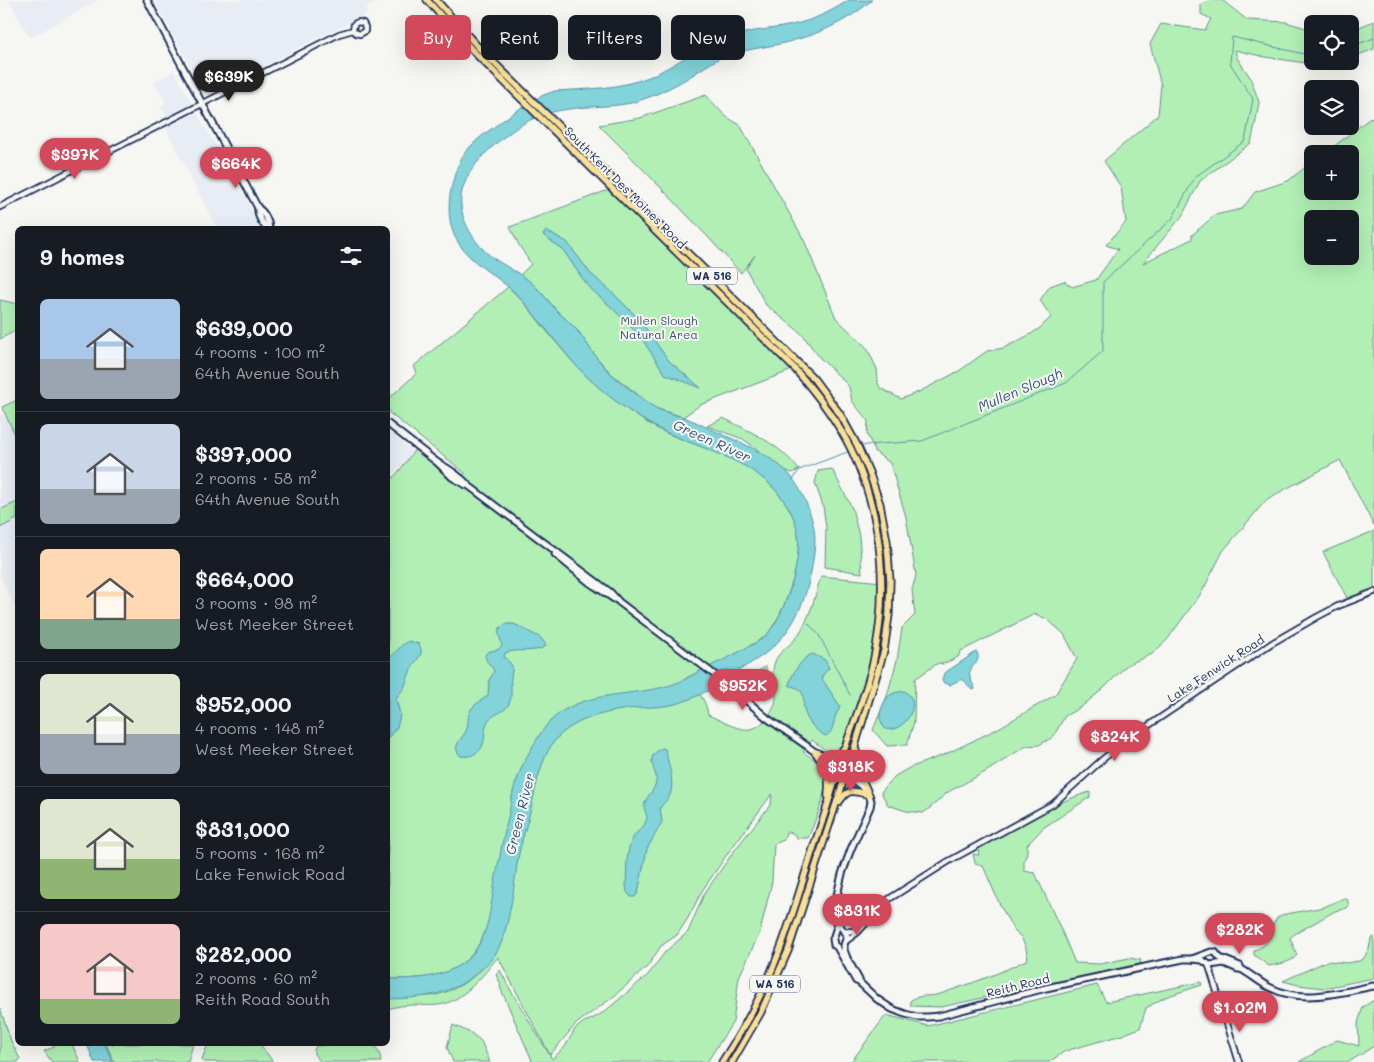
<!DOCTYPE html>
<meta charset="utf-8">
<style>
:root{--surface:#171b24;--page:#242831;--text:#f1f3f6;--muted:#9ea1a6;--line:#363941;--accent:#d1495b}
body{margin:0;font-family:Mali,sans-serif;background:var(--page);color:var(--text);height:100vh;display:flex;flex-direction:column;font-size:19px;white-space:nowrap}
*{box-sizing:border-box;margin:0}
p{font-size:16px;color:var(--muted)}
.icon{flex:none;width:28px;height:28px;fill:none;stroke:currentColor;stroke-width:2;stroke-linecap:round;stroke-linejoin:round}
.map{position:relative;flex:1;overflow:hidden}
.drawer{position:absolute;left:15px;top:226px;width:375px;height:820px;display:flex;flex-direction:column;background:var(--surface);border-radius:8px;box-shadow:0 5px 20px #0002}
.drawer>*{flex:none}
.top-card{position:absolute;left:405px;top:15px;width:475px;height:45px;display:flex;gap:10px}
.tools{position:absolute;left:1304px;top:15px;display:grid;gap:10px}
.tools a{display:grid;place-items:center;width:55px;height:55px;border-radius:8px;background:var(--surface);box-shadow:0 5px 20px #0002;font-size:25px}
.price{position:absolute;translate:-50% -42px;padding:0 11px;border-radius:18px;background:var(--accent);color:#fff;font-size:16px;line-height:32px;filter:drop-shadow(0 1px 2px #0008)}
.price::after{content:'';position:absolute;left:50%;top:30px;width:15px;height:11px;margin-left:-8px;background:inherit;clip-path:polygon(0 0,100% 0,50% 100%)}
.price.active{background:#222;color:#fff}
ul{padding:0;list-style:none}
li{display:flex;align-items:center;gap:15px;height:125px;padding:0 25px}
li+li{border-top:1px solid var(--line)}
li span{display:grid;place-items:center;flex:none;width:140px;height:100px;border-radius:8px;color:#555}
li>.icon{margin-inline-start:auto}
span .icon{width:60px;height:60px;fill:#fffc;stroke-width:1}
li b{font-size:21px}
h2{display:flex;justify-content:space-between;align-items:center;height:60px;padding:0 25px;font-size:21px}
.chip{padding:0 18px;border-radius:8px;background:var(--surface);box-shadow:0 5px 20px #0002;font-size:18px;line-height:45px}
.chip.active{background:var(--accent);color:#fff}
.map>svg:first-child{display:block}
</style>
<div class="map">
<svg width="1374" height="1062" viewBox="0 0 1374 1062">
<rect width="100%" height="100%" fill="#f6f6f2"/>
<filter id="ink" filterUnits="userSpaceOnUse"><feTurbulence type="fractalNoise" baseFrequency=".02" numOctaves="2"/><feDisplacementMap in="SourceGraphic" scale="10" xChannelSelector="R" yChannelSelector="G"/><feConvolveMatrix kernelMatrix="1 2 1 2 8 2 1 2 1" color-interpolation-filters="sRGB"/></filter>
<g filter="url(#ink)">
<!-- built -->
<g fill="#e8ecf4">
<path d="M9,0H99L30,38Z"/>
<path d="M154,0H381L365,9L367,14L304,45L210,94H208L205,93Z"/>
<path d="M174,70L201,121L223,156L263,229H217L161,118L166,116L161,106L166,103L154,82Z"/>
<path d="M4,413L17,439L18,502L0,510V415Z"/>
<path d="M388,431L413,451L388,480Z"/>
<path d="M17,519V610L0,575V528Z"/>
</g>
<!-- green -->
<g fill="#b2efb5" stroke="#668f8a" fill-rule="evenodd">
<path d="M1214,0H1222L1247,20L1286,22L1312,30V61H1340L1326,66L1265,57L1235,50L1237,58L1250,77L1259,102L1256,120L1251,143L1200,181L1182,216L1143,263L1192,239V235L1215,215L1242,209L1255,192L1288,181L1312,162V191H1350V154H1324L1369,119L1374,118V526L1340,460L1267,499L1223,551L1202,592L1167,640L1152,654L1127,665L1103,689L1081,707L1065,716L1053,737L1039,745L1026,746L987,771L948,792L930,808L923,813L906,811L888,805L881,792L895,776L909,768L946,754L997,729L1055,695L1077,659L1064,634L1047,619L1035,614L961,651L958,657L943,664L938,663L915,679L914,722L907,745L887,746L873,730L887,696L897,660L902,628L915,615L912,590L916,575L906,517L890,463L875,452L867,434L868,421L852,401L849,387L847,384L820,358L801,333L766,305L746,269L755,255L741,273C695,222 647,173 599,125L640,118L706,95L725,116L740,125L804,240L836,318L867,348L877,369L878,383L880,388L901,399L921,391L959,371L987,351L1004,348L1031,334L1040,328L1051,317L1040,300L1050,286L1064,281L1072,287L1096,280L1118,249L1106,245L1126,222L1121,187L1104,161L1158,115L1161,85L1150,44L1161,24L1205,30L1211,19L1201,14V4ZM1312,219H1350V256H1312Z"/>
<path d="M1374,21V49L1350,58V31Z"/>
<path d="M611,189L795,369L700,405L683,417L655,408L613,375L595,356L579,332L572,325L559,313L537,288L520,275L531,264L519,245L510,227Z"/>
<path d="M508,287C521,298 531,311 541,324C563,351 584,377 612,398C629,411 647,424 666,433C692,444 719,451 744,465C766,477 787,499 796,523C801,539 798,557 795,572C789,594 780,620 765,637L723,661L686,678C697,691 706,698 708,715C731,724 751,742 769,715C773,709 776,704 776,697C775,684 770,672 776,659C781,650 791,645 797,637C810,618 815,597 821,576L882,582L876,647L848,742L834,751L828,752L812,740L803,752C810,757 819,761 823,770C832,785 814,823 808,838H797L793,833L786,832L784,840L774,844L772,881L760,932L739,977L733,1022L707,1062H532L531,1058L500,987L501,984L496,975L500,970L510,989L552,1059L565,1047L575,1029L584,1022L592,1019L604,1012L648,975L665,952L688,932L704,894L734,851L771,804L772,794L728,853L702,891L688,918L677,935L661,946L647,967L613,997L576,1024L550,1055L498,957C484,974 462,1003 438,1005C431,1006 422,1005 415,1005C405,1005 397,1006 388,1009V999C396,998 406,995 414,995C419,995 424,997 430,996C455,993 481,974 496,953L485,933C481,939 478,947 473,953C451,979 419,979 388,979V483L399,471L419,444L462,477L465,473L388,412V399L417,373L414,366Z"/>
<path d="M0,300L18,304L17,330L0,339Z"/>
<path d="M17,400V439L2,407Z"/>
<path d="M723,418C751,432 780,444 799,470L792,473L782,469L762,456L757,449L743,439L707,426Z"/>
<path d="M832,469L852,508L859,536L862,573L825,567L826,527L823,506L815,483L818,471Z"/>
<path d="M17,502V519L0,528V510Z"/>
<path d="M1374,531V588L1347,598L1323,552Z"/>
<path d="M766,666V696L746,680Z"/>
<path d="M1090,792V797L1043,828L1027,845V853L1024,860V871L1035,873L1063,934L1075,963L1100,964L1129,958L1141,960L1140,964L941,1007L911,1006L910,1001C918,994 930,997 940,994C969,984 1000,974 1028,959L1026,948L1021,937L1014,931L1000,905L983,866L975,863L973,854L979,855L978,849C1014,829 1050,803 1090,792Z"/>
<path d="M1344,898L1347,899L1349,905L1347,908L1335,911L1293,935L1290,938L1297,955C1291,963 1279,964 1269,966L1254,955V950C1258,949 1262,947 1265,944C1275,936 1268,923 1281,915L1324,907Z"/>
<path d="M1374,937V978L1324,988L1298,985L1283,981L1327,961L1346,963L1359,961L1364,958L1369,948L1371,939Z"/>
<path d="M1201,982L1202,985L1165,997L1146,1008L1140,1028L1122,1035L1065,1051L1049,1062H851L886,1015L928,1026L1097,985L1106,1002Z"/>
<path d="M1374,1000V1046L1349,1062H1299L1337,1040L1359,1046L1358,1023L1363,1007Z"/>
<path d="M0,1008L11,1041L20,1059L18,1062H0Z"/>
<path d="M453,1025L471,1033L481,1041L490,1062H453L447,1047Z"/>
<path d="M53,1044H72L80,1062H52L44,1051L54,1047Z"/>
<path d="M106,1044H193L188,1062H114Z"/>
<path d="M208,1044H260L273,1062H203L202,1059Z"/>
<path d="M340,1044H372C377,1047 381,1055 381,1062H321L314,1054V1050L316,1046Z"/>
</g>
<!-- water -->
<g fill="#82d3da" stroke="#5991a8">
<path d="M849,0H872C846,23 814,36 780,44C761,48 741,50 722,57C709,63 698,72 686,79C669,89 650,98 631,103C617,106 603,106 589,107C544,110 523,119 490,149C477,161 466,175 462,191C457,210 468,232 480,246C495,264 519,270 535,286C543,294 550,303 558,312C564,318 571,323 576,329C587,342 595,358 607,370C621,383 638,396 654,407C664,413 675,414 686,418C697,422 707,428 717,432C740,442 765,452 784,469C800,483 814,516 815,538C815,549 813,561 811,572C805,603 793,631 767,652C756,661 743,667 732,675C716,687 698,697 679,703C666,707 651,707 637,708C610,711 578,717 558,737C539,757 536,791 529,816C525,830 521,844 518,858C514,885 511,915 502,941C497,955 487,965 476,974C448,996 422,998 388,999V979C418,979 453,978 474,952C490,932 491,900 496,876C500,855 504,834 509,813C511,801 513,788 518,777C523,762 531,749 539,736C569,686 626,700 674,684C683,681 690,676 698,672C721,661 743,651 765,637C783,617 796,578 798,551C800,536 796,520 788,507C758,456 696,451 650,424C621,407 594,386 572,361C552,338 535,313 514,292C494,273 468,263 455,237C445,215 449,190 457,169C460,160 464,152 471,146C479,137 489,131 498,124C516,111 534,97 555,91C587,89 619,89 649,77C675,66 696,48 723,39C742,32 763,30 782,27C806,23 828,14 849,0Z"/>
<path d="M546,231L567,242L591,274L612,292L639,319L669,361L701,388L665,374L640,336L611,307L592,290L582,278L563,250L543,235Z"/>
<path d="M506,624H514L541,638L544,642L546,646C535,654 517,648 505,653L504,657C507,660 510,662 512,666C513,671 511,673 511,678C510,687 514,700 506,708C501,713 492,715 488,721C482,732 488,746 476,753C471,756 467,757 461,756C449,746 465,737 467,728C469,720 467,715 472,708C476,703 483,700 488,695L489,680L494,672C493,665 485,663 485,655C489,648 499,653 502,645L498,631L500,628Z"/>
<path d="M409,641L419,644L421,649V654L411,669L404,688L396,698L400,715L397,727L388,738V659C396,654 400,644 409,641Z"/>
<path d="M976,652H977C981,663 973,663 970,671C968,677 973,683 975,689L972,690C962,679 966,676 950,685L944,683L942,680L944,673L946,672Z"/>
<path d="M813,654L825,660L829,668L822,676V679L840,706C839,711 836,713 835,718C833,725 833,732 826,736C816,732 806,720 804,709C803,702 805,695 800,690C797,687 792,687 789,685C791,675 802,657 813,654Z"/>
<path d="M904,691C924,701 905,734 885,729C883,726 881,722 880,718C879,712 885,697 892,694C895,692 900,692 904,691Z"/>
<path d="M662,748L665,749C668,762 675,783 670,795C668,800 663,803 660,808L662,822L647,849L638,893L635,897H631L627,892L626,886C627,870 625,851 634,836C637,831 644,828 646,821C649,815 642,810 645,803C647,795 655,790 656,782C658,770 642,758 662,748Z"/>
<path d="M87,1044H105L113,1062H94Z"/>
</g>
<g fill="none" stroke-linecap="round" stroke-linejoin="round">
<!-- stream -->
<g stroke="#5991a8" stroke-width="1">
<path d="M1350,47L1374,38"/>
<path d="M861,447L866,445L922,441L1066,383L1103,351V282L1172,219L1195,177L1245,141L1253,99L1230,63L1232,37L1312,56"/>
<path d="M793,480L799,470L850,451"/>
<path d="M808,623L819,635L850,695"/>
</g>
<!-- tertiary casing -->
<g stroke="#1b2f5e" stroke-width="8">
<g id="tertiary">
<path d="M0,207L339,34L353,30L356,33L360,34L365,31V27L363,23L358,22L354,24L353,30"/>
<path d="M844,932L859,930"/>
<path d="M846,941L858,932L869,920L876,910L889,899L949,861L1053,804L1103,759L1124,742L1182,703L1272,643L1317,617L1338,606L1374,592"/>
<path d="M1208,964L1210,969L1239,1062"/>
</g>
</g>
<!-- secondary casing -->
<g stroke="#1b2f5e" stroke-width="9">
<g id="secondary">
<path d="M147,0L258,208C264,212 269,221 269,229"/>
<path d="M258,208C257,215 262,225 269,229"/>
<path d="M388,424L438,463L452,477L466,485"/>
<path d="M438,463C450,469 460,476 469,486L610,592L619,602L732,688L767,718L807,746L861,786L869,795L871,801L870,807L851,849L842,874L837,895L834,909L837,927L833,939L834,945L837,947L856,981L859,982L877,999L892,1009L905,1014L917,1017H928L939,1016L1046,988L1183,959H1192L1202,960L1210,965L1224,963L1238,969H1241"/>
<path d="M555,554L589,582L614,599"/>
<path d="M835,906L838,909L839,924L847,936L844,945V950L847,958L859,980V982"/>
<path d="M1192,959L1211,952H1215L1220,958L1240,966L1241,969C1252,975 1260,983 1271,988C1303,1004 1340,992 1374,986"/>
</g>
</g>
<!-- trunk casing -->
<g stroke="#1b2f5e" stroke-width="9">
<g id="trunk">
<path d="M427,0L474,52L795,369C816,393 837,420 851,449C883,515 889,592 873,663C867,689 857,714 848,739C837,772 828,806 816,840C803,878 793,917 778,955C764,992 744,1028 722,1062"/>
<path d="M436,0L479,48L714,279L813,378L840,414L857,445L869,472L880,504L887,541L890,581L889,615L884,651L855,746L788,951L761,1012L732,1062"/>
<path d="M856,750L857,769L869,795"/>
<path d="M815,752C828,770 830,774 828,796"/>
<path d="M816,752C828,758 835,761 844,748"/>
<path d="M839,802C849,787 854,791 869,795"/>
</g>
</g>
<!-- tertiary -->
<use href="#tertiary" stroke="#f6f6f2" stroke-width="4.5"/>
<!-- secondary -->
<use href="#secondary" stroke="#f6f6f2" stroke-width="5"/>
<!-- trunk -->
<use href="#trunk" stroke="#fadf96" stroke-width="5.5"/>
</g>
</g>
<g text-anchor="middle" stroke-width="4" stroke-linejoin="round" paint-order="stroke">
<!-- shield labels -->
<g fill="#f6f6f2" stroke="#5d6b8a" stroke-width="1">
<rect x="687" y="267.5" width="50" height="17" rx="4"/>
<rect x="750" y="975.5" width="50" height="17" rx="4"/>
</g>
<g font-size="11" font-weight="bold" fill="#1b2f5e">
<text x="712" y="280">WA 516</text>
<text x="775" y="988">WA 516</text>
</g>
<!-- street labels -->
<g font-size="12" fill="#1b2f5e" stroke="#f6f6f2">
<text transform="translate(625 188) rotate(45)" y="4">South Kent Des Moines Road</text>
<text transform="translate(1216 669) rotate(-33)" y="4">Lake Fenwick Road</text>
<text transform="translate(1018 986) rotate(-14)" y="4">Reith Road</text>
</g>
<!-- park labels -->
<g font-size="12" fill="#39556f" stroke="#f6f6f2">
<text x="659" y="325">Mullen Slough<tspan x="659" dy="14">Natural Area</tspan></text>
</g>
<!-- water labels -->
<g font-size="14" font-style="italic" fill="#35587d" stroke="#f6f6f2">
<text transform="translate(1020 390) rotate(-23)" y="5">Mullen Slough</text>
<text transform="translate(712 441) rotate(24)" y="5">Green River</text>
<text transform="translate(520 814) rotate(-76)" y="5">Green River</text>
</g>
</g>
</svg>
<div class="tools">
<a><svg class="icon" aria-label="locate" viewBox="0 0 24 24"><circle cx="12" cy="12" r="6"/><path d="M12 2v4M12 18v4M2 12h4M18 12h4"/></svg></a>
<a><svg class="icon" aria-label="layers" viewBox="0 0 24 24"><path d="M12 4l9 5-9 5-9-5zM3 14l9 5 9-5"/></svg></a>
<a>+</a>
<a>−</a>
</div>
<b class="price active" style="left:229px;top:102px">$639K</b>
<b class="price" style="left:75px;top:180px">$397K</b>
<b class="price" style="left:236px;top:189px">$664K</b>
<b class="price" style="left:743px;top:711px">$952K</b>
<b class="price" style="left:1115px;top:762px">$824K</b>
<b class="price" style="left:851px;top:792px">$318K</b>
<b class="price" style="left:857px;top:936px">$831K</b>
<b class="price" style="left:1240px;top:955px">$282K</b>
<b class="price" style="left:1240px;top:1033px">$1.02M</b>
<div class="top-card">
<a class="chip active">Buy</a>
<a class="chip">Rent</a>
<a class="chip">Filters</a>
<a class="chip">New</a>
</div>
<section class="drawer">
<h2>9 homes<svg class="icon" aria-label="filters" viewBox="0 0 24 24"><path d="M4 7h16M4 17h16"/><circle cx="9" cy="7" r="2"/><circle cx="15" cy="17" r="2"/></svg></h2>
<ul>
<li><span style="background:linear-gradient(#a9c7e8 60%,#9aa5b1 0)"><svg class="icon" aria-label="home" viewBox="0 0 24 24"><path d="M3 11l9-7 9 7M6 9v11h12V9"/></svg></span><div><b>$639,000</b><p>4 rooms · 100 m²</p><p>64th Avenue South</p></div></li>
<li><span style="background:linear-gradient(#c9d6e8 65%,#9aa5b1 0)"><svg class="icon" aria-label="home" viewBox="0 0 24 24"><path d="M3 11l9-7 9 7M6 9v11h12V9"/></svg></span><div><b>$397,000</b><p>2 rooms · 58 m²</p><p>64th Avenue South</p></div></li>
<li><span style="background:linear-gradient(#ffd9b3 70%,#7fa58c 0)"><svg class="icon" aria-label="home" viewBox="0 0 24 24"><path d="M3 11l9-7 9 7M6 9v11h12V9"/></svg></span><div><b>$664,000</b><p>3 rooms · 98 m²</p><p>West Meeker Street</p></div></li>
<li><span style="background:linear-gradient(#dfe7d0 60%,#9aa5b1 0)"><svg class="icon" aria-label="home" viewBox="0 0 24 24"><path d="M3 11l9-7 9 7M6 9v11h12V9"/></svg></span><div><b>$952,000</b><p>4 rooms · 148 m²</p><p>West Meeker Street</p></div></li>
<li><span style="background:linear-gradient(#dfe7d0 60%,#8fb573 0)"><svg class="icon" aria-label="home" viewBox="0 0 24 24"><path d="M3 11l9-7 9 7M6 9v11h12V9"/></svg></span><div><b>$831,000</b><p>5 rooms · 168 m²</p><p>Lake Fenwick Road</p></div></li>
<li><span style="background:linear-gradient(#f6c9c9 75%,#8fb573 0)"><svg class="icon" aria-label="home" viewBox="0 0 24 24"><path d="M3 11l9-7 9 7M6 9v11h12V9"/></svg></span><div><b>$282,000</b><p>2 rooms · 60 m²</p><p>Reith Road South</p></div></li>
</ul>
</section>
</div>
